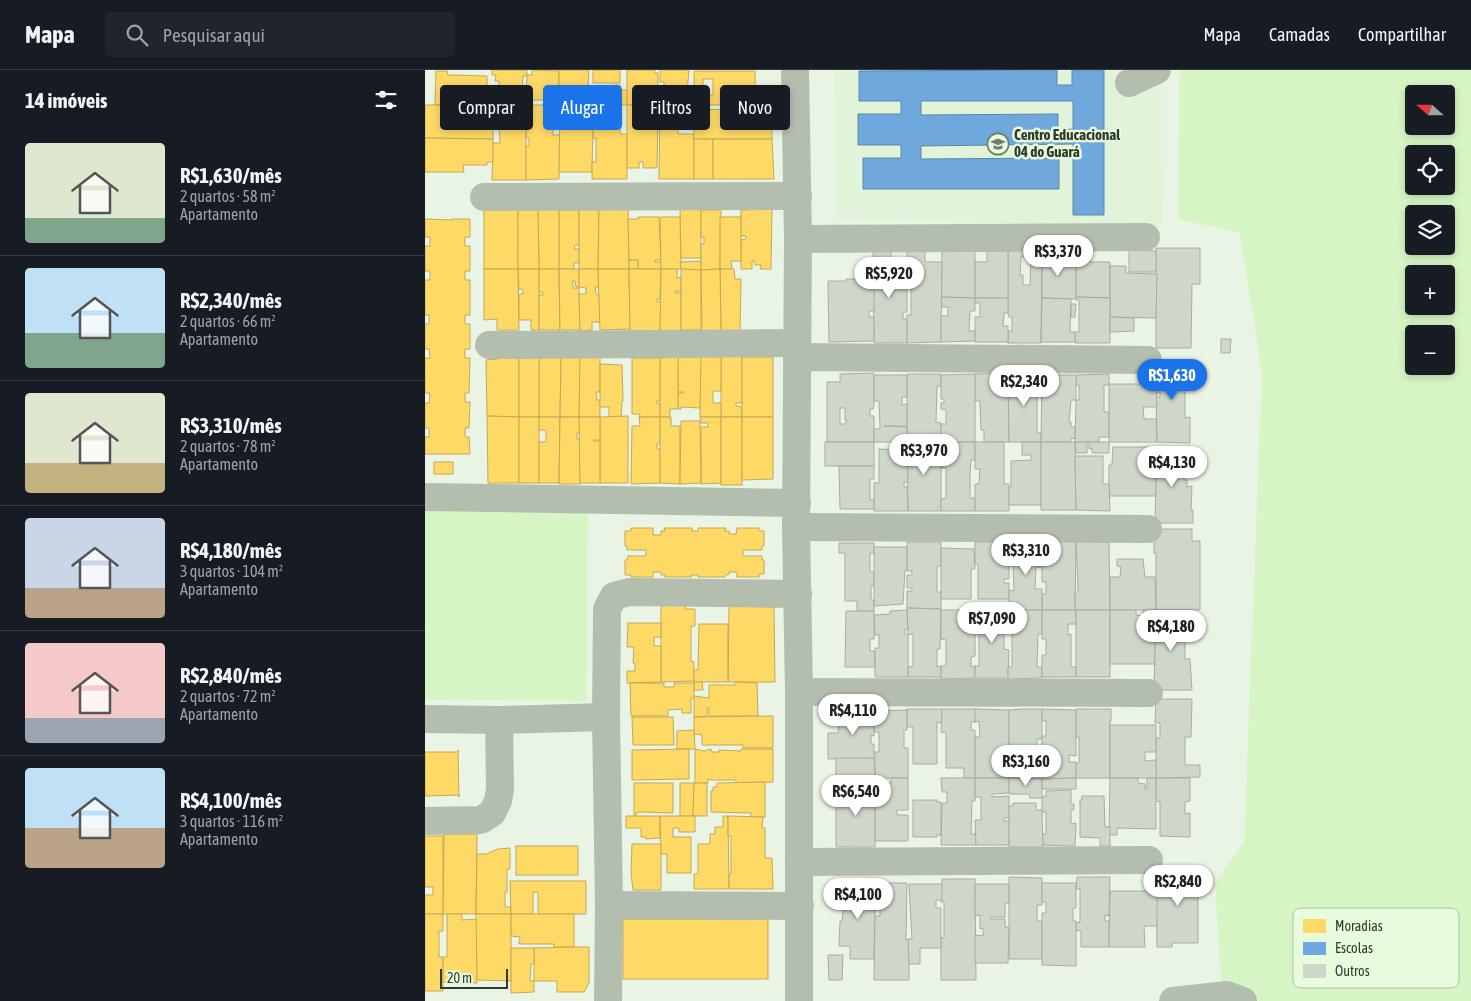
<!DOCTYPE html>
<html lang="pt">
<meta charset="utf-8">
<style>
:root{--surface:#171b24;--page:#20242c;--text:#f1f3f6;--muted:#9ea1a6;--line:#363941;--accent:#1a73e8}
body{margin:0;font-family:"Asap Condensed",sans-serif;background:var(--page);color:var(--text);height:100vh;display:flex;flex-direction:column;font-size:19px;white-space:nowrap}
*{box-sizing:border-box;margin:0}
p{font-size:16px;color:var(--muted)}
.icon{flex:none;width:28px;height:28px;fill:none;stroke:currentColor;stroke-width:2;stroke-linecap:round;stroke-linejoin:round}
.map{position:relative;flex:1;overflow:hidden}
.panel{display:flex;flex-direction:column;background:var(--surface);width:425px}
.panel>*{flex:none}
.top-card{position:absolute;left:15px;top:15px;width:475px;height:45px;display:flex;gap:10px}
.needle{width:32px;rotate:291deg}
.fabs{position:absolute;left:980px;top:15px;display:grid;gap:10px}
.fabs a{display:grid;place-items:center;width:50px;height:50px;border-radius:5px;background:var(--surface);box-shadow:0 2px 8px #0003;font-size:25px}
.scale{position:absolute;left:15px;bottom:12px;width:68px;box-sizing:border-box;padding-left:5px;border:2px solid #323a2e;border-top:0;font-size:14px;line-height:18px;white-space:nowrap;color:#323a2e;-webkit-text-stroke:4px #e7fbdd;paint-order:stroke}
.price{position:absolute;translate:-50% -42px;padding:0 11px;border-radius:18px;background:#fff;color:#222;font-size:16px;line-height:32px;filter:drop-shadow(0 1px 2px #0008)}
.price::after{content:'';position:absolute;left:50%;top:30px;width:15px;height:11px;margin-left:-8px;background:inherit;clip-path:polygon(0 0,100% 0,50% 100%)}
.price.current{background:var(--accent);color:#fff}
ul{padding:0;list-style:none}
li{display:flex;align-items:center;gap:15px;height:125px;padding:0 25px}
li+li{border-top:1px solid var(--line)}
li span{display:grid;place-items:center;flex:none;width:140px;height:100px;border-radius:5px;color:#555}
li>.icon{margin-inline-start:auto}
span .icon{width:60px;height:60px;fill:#fffc;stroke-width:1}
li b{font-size:21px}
h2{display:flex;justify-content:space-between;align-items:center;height:60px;padding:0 25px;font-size:21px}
.tag{padding:0 18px;border-radius:5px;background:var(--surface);box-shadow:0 2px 8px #0003;font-size:18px;line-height:45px}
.tag.current{background:var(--accent);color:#fff}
header{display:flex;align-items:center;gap:30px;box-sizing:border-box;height:70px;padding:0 25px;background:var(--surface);border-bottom:1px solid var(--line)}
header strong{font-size:24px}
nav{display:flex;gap:28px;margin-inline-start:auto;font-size:18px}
.search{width:350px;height:45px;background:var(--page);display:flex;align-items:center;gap:12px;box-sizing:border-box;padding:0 18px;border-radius:5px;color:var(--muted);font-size:19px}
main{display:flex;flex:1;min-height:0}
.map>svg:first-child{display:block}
</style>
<header>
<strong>Mapa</strong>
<div class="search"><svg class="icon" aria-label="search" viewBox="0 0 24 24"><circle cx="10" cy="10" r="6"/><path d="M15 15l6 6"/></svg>Pesquisar aqui</div>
<nav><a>Mapa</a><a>Camadas</a><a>Compartilhar</a></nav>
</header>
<main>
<section class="panel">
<h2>14 imóveis<svg class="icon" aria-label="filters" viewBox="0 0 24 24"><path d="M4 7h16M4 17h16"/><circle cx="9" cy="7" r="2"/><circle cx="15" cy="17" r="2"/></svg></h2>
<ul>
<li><span style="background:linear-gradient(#dfe7d0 75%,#7fa58c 0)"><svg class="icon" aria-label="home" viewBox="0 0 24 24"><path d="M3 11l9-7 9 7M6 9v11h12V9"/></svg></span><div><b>R$1,630/mês</b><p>2 quartos · 58 m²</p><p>Apartamento</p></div></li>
<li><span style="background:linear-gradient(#bfe0f5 65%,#7fa58c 0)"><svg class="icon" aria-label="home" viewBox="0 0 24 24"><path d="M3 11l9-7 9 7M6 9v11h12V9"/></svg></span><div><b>R$2,340/mês</b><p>2 quartos · 66 m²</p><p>Apartamento</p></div></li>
<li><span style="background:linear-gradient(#dfe7d0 70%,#c2b280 0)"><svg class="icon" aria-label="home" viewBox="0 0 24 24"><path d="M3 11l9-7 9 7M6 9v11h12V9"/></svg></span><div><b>R$3,310/mês</b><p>2 quartos · 78 m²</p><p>Apartamento</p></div></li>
<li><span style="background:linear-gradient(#c9d6e8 70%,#b9a48a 0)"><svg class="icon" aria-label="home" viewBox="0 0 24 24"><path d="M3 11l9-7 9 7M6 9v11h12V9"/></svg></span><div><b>R$4,180/mês</b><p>3 quartos · 104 m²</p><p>Apartamento</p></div></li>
<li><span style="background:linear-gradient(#f6c9c9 75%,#9aa5b1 0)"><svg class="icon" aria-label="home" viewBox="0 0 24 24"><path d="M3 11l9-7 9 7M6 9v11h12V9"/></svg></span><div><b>R$2,840/mês</b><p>2 quartos · 72 m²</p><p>Apartamento</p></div></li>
<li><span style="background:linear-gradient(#bfe0f5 60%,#b9a48a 0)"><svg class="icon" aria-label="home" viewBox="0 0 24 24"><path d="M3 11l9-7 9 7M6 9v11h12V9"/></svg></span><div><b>R$4,100/mês</b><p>3 quartos · 116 m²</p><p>Apartamento</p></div></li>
</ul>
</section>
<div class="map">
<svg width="1046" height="931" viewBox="0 0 1046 931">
<rect width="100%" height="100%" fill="#e9f4e4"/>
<!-- built -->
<path fill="#e1f3d8" d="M409,0H736L737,158L410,149Z"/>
<!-- green -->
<g fill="#d6f5c4" fill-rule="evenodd">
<path d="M755,0H1046V931H828L797,922L790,814L819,772L837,303L815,163L753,149ZM989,24H1021V56H989ZM989,84H1021V116H989ZM989,144H1021V176H989ZM989,204H1021V236H989ZM989,264H1021V296H989Z"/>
<path d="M0,440L163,441L162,631L0,630Z"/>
</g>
<!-- homes -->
<g fill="#ffd966" stroke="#c2a955" fill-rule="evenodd">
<path d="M67,0H102V6H98L97,25L74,24V11H70L71,5H67Z"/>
<path d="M107,0L134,1V35H120L119,30H101L102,5H107Z"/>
<path d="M164,0L163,18L168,19V35H134V0Z"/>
<rect x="168" y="0" width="27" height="13"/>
<path d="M202,0H230V3H233V21H228V35H202Z"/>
<path d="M235,0H264L262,23H269V35H235V31H239V12H235Z"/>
<path d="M11,1H22L23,5L62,6V16L67,17V35H45V29L26,28L25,35H10Z"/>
<path d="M269,1H330V35H269ZM278,9H288V25L278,26Z"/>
<path d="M195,15L194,20H202V35H168V16Z"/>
<path d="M0,35H68V69L0,68Z"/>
<path d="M68,35H101V110H67L68,73H75L74,57L89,58V49H68Z"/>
<path d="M101,35H128V65H135L134,109L101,110V76H104V68H101Z"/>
<path d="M135,35H154L153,42L163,43V59H168L167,102H134Z"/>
<path d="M168,35H196L195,64H202V109H167V92H171V68H168Z"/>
<path d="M202,35H228V42H233L232,98H218V92H214V98H202Z"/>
<path d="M235,35H269V57H253V64H269V109H234Z"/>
<path d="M308,35H346L347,69H269V40L308,39Z"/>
<path d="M0,68L68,69V92H62V95H38L39,102H0Z"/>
<rect x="269" y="69" width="19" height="40"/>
<path d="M288,69H347L349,109H288Z"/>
<path d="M134,137L154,138V175H150L149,179H154V193H149V199H134Z"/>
<path d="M59,138L93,139V199H59Z"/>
<path d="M113,138H134V199H114Z"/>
<path d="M154,138H174L173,199H154Z"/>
<path d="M174,138H203L204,199H173Z"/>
<path d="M276,138V188H256L255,140Z"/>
<path d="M93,139H113L114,199H93Z"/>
<path d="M347,139L346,199H335L336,195H330V191H327V199H316V170L321,169V166H316V140Z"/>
<path d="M276,140H296L295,199L276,200V174H279V167H276Z"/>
<path d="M213,147H234L236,190H230V192H236V199H213V190H204L203,149H213Z"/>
<path d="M235,147H255L256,199H236Z"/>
<path d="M295,147H316V191H306L307,199H295Z"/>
<path d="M0,149L28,150L27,149H45V167H40V176H45V201H40V210H45V245H40V254H45V279H40V288H45L44,323H40V332H45L44,358H40V367H44L45,384H0V367H4V358H0V333H4L5,323H0V288H5L4,279H0V254H4V245H0V210H5V201H0V176H5V167H0Z"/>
<rect x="204" y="190" width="9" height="9"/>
<path d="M276,191V200L256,199L255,192Z"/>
<path d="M59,199H93L94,260H72V249L59,250Z"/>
<path d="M93,199H114V260H106V250H94V224H98V219H94Z"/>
<path d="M114,199H134L135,260H114V225H118V222H114Z"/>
<path d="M134,199H154V217H151L150,211L148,210V218H154L155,260H135Z"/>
<path d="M154,199H173L174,217H170L171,224L174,225L175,252H167V260L155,261L154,224H161V218L154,217Z"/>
<path d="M173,199H204L205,259L175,260Z"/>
<path d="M204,199H236L235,229H232V232H236L235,261H205Z"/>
<path d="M236,199H252V208L256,207V221H250V223H256V261H235Z"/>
<path d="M256,199L276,200V260H256Z"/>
<path d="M295,199H309L310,209H316L315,262H296Z"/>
<path d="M295,199L296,262H277L276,200Z"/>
<path d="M136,285L135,347H114V287Z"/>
<path d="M175,285V322H171L172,330H175V347H154V286Z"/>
<path d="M296,285H317V333H311V336L317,337V347H296Z"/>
<path d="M74,286H94V347L62,346L61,290L73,289Z"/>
<path d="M136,286H155L154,347H135Z"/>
<path d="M275,286L296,287V321H288V333H296V347H275Z"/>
<rect x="94" y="287" width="20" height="60"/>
<path d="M253,287H276L275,338L256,337V339H253V323H258V322H253Z"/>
<path d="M253,287V339H245V347H235V288Z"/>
<rect x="317" y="287" width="31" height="60"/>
<path d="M207,288H235V331H232V334H235V347H214L215,344H207Z"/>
<path d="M175,294L197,295L198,331H197L196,347H184V337H175Z"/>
<path d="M62,346L94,347V413H63Z"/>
<path d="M203,346V413H175V347Z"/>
<rect x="94" y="347" width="20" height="66"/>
<path d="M114,347H135L134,413H114V372H121V360H114Z"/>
<path d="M135,347H154L155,363H152V369H155V414H134Z"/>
<path d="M154,347H175V370H169L168,371H175V413H155Z"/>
<path d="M214,347H235V373L232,374V379H235V413L206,414L207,356H215Z"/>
<path d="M235,347H246V356H255V414L235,413Z"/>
<path d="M275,347H296V413L276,414V357H283V353H276Z"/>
<rect x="296" y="347" width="21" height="68"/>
<path d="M317,347H348V409L317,410Z"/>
<path d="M256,351H275L276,413L255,414Z"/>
<rect x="9" y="392" width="19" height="12"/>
<path d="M206,458H228V465H236V461H240L239,458H267V461H273V458H301L300,461H304V464H311L312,458H334V461H339V476H337V480H318V486H337V490H339V504H334V507H312V502H304V504L300,505V507H273V505H266L267,507H240V505H236V502H228V507H206V505H200V490H202L203,486H221V480H202V476H200V461H206Z"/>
<path d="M261,533L260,539H270V556H266V591L269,592V611L236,612V536Z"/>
<path d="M304,536L349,537L350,612H303Z"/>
<path d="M203,553H236V567H229V576H236V612L202,613V601H210V593H208L209,577H202Z"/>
<path d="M274,554H303V612H269V600H273Z"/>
<path d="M277,612L278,620H269V612Z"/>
<path d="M310,612L332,613L333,646H284V638H282V646L269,647V626L284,628V615H310Z"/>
<path d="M205,613H239V617H249V613H269V628H266V643H257V639L243,640V646H206Z"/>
<path d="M348,646V678H318V675H277V665L269,664V647Z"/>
<path d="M207,647H248L249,675H208Z"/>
<path d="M269,660L270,679H252V661Z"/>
<path d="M264,679V709L207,710V680Z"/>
<path d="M270,679L279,681L286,679L287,682H294V680L316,681V679H348V712L311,713V710H287L283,709V713H270Z"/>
<path d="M33,680L34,727V725L0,726V682H33Z"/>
<path d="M340,712V747H326V743L286,742V721H288V717H292V713Z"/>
<path d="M209,713H248V743L215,742L211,743V746H209Z"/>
<path d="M255,713H269L268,746H255Z"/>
<path d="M269,713H282V746H268Z"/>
<path d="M201,746H235V768L221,769L220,767H216V758H201Z"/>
<path d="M235,746H270V762H254V758H248V767H266V803H242V784H236Z"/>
<path d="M298,746H303L304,819H269V804H273V774H285V764H290V757H298Z"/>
<path d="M303,746L338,747L337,758H340V788H347L348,819H304V804H306V766H303Z"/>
<path d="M19,764H52L51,844H18Z"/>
<path d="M0,766H18V844H0V825H8V817H0Z"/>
<path d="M207,774H236V820H208L206,803Z"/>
<rect x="91" y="776" width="62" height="29"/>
<path d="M85,778V799H82V822H80V837H86V844H51L52,784H61L73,779Z"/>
<path d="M85,811H161V844H113V822H108V844H86Z"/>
<path d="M0,844H18V861H14V887H18V921H0Z"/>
<path d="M22,844H37V850L52,849V913L18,912V887H22Z"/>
<path d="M51,844H86V911L52,910Z"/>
<path d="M86,844H149V877H129V874H94L95,867L86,866Z"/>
<rect x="198" y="849" width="145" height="60"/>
<path d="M149,877H164V913L159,922H132V911H109V878Z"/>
<path d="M86,878H109V894H106L105,911H109V922L86,923Z"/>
</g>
<!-- schools -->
<path fill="#6fa8dc" stroke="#5d87a8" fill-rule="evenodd" d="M632,0V15H647V0H679V145H648V74L496,76V89L634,88V119H438V88H476V75H433V44H476V31H434V1ZM496,31H648V59L633,60V44L496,45Z"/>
<!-- building -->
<g fill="#cfd7ca" stroke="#a6aea1" fill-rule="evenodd">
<path d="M550,178V228L516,227L517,180Z"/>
<path d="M583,178H617L616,273H583V261H587V247H584L583,243ZM606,186L605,215H598V205H595L596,187Z"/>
<path d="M731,178H775V214H767L766,278H731Z"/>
<path d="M448,179H466V192L482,193V242H478V249H482V273H449Z"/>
<path d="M482,179H500V192H517L516,272L482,273V245H486V210H482Z"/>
<path d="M562,179H583V228H550V192H562Z"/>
<path d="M617,179H631V191L651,192V229L617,228Z"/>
<path d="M651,179H664V192H685V228L651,227Z"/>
<path d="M704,180L731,181V202H704Z"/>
<path d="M685,196H701V203L732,204L731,248L685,247Z"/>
<path d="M421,209H449V241H444V247H449V271L404,272L403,211H421Z"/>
<path d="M516,227L550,228V241H545L544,261H550V271L516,272V246H523V237H517Z"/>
<path d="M651,227L685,228V273H650V262H654V230H651Z"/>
<path d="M550,228H583V243H579L578,256H583V272H550V247H555V233H550Z"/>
<path d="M617,228L646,229L645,262H650V272H616Z"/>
<path d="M646,234H651L650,247H646Z"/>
<path d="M685,247L709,248V261L685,262Z"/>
<path d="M796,269H806L805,283H796Z"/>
<path d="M730,290H764V317H760V348L765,347V373L732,372L731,327H735V323H731L732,317H730Z"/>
<path d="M449,303V336L448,339H445V346H449V372H402V312H415V304ZM415,338H420V350H422L420,354H415Z"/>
<path d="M583,303L584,372H559V360H556L555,331H550V304Z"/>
<path d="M583,303H617V315H612V363H616V372H584Z"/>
<path d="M482,304H516V316H512L511,350V352L516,353V372H482Z"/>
<path d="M550,304V372H516V354H521V340L516,339V333H519V329H516V305Z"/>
<path d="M684,304V315H679V342H684V367H674V372H650L651,330H654V315H651V305Z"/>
<path d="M449,305H482V327H477V335L482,334V356H459L482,357V372H449V359H455V356L454,331H449Z"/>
<path d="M617,305H651V330H646L644,352H646V357H650V369L646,368V372H616Z"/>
<path d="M684,314H731L732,337H718L719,349H731L732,372H684Z"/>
<rect x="400" y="372" width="49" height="24"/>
<path d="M482,372H516V441H483Z"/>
<path d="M516,372H550V390H546L545,404V428H550V441H516V429L521,428V398H516Z"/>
<path d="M550,372H579V414H584V441H550V414H554L555,399H550Z"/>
<path d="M597,372H616V435H584V417H586V391L606,390V385H597Z"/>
<path d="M616,372H650L651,440H616Z"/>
<path d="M650,372H662V383H651Z"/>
<path d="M664,372H684V383H667V378L664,379Z"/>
<path d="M688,377H731V426H684V395H687Z"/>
<path d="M482,378L483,412H479V417H482L483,441H449V413H454V379L477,380V379Z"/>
<path d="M732,378H759V410H762V417L767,416L766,440H768V453H732L730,451Z"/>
<path d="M650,386H678V414H684L685,441L651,440Z"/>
<path d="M414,396H449V409H445V430L449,429V439H415Z"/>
<path d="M729,459H767V471H775V540H731V483H729Z"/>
<path d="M617,471H651L650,540H617V524H621V512H617Z"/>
<path d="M482,472H516V496H512V522H516V539L482,538V521H487V518H482V505H487V501H482Z"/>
<path d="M550,472H584V509H579V513H584V529H553V494H550Z"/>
<path d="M584,472H617V498L611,497L610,517V519H617V540H584V520L589,521L588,490H584Z"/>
<path d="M651,472H684L685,540H650V522H653V517Z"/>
<path d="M414,473H449V483H445V502H449V516H446V530H449V541H432V531H420V483H414Z"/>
<path d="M449,477H482V500H480L478,534L449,536Z"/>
<path d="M516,478L549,479L550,499H546V529H516Z"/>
<path d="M692,489H718L720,507H730L731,540H685V507H695L696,497L692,496Z"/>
<path d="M482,538L516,539L515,579H512V597L516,596V607H483V597L488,596V564L483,565Z"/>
<path d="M482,540L483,559H480V564L483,565V607H450V578H454V565H450L449,545L465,544V541Z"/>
<path d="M516,540H550V586L546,587V597L550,596V608L516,609V596H521V570L516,569Z"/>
<path d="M550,540H584V555H579V579L584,580L583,608H550V596H554V555H550Z"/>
<path d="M584,540H617V564H613L612,597H617V608L583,609V597H587V558L589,559V552H584Z"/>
<path d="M617,540H651V554H643V565L646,564V597H651V607H617V585H621V569H617Z"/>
<rect x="651" y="540" width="34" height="67"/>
<path d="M685,540H711V545L718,546V540H731L730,553H724L725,560H730V594H685Z"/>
<path d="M731,540H765V546H760V550H732V552H760V589H765L767,620H729Z"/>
<path d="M421,541H449V569H445V581H449L450,597H420Z"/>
<path d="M731,629H767L766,667H760V695H775V707L731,708V668H735V653H730Z"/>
<path d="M482,639H517V653L512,652V694H488V657H482Z"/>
<path d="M517,639H551L550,652H546V660H550V708H539V698H521V663L516,662Z"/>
<path d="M550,639L584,640V708H550V667H555L554,651L550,652Z"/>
<path d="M598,639H617V669H612L611,695H617V709L584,708V640Z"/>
<path d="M617,639L651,640V686L644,685V692H651V708L617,709V666H621V651H617Z"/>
<path d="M651,639H686V651L685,650V708H651V693H654V667H651Z"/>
<path d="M415,640H449V666L446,665V674H449V688L403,689V663H413Z"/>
<path d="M482,640V660H479V678H483V708H450V682H454V662H449V641Z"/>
<path d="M685,655H731V682H720V691L731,690V708H685Z"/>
<path d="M411,688H449L450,708H411Z"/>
<path d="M439,708H450V777H411V720H439Z"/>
<path d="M466,708H483V740H472V745H483V771H450V715L466,713Z"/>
<path d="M516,708H550V731H547L546,764H551V775H516L517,733H522V722H517Z"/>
<path d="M550,708H584V723L567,724V727L584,726V748H579V751H584V775H551L550,750H556V727H550Z"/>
<path d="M584,708L617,709V728H605L604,724H584Z"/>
<path d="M651,708V719H617V709Z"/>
<path d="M685,708H713V713L720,714V719H722V708H731V759L692,758V765H684Z"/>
<path d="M731,708H765V731L760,732V744L765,743V767L735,766V732L731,731Z"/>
<path d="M646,720V734H649V740H646V754L651,753L650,776L618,775L617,764H621V742H617V727L621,726V721Z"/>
<path d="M657,726H679L680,757H685V776H675V768L655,767V730H657Z"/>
<path d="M488,730H512V732H516V765H512V767H488Z"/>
<path d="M588,733H611V740H617L618,777H584V736H588Z"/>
<path d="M754,798H767L779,807V824H773V873H747V877H732L731,806H754Z"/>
<path d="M584,807L617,808V835H612V851H617V889H584Z"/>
<path d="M652,807H685L684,846L680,845V851H684V877H656V861L651,860V853L655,852V819H651Z"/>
<path d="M517,809H550L551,910H516V868H519V832H516Z"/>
<path d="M414,813H450V831H443V840H450L449,889H425V876H414L415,851H417L419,834H414Z"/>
<path d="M450,813H482L481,870L484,869V910H449L450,846H455V840H450Z"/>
<path d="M617,813H651V838H648V851H651V896L617,895V843H621V832H617Z"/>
<path d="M484,814H517V830H511V838H516V878H495V894H484L483,869H487Z"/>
<path d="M550,814H584V833H580V847H566V849H580V857H584L583,893H550V865L558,866V858L555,859V845L550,846Z"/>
<path d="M685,821H732V856H719L720,877H684Z"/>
<path d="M403,885H418L417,910H404Z"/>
</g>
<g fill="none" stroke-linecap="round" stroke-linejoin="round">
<!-- minor -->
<g stroke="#b4beaf" stroke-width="28">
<path d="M370,0L373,169L371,457L374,622V931"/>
<path d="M704,13L732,0"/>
<path d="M59,127L373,126"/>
<path d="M373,169L721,167"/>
<path d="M64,275L372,273"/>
<path d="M372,287L723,290"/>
<path d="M0,427L372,433"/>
<path d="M371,457L723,459"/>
<path d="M374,622L724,623"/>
<path d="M181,647L182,539L189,526L204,522L373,524"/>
<path d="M0,649L74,650L181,647L184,835L183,931"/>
<path d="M0,751L56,750L67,743L73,731L75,719L74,650"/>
<path d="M375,792L724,790"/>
<path d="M184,835L375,836"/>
<path d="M748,931L802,925L818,931"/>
</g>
</g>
<!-- icons -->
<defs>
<g id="school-ring" transform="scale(1.125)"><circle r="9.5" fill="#e7fbdd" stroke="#727b6e" stroke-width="1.5"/><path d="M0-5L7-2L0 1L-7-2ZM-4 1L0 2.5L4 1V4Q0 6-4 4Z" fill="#727b6e"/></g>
</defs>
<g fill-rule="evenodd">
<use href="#school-ring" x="573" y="74"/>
</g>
<g text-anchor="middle" stroke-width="5" stroke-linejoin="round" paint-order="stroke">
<!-- poi labels -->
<g font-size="15" font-weight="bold" fill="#323a2e" stroke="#e7fbdd" text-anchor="start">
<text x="589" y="70">Centro Educacional<tspan x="589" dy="17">04 do Guará</tspan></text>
</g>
</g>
<!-- legend -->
<rect x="868" y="838" width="166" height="80" rx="8" fill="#e7fbdd" stroke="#b1c1a8" stroke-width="1"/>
<rect x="878" y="849" width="23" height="14" fill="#ffd966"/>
<rect x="878" y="872" width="23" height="13" fill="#6fa8dc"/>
<rect x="878" y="894" width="23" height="14" fill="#cfd7ca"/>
<g font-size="14" fill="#323a2e">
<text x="910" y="861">Moradias</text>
<text x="910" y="883">Escolas</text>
<text x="910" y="906">Outros</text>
</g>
</svg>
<div class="fabs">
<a><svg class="needle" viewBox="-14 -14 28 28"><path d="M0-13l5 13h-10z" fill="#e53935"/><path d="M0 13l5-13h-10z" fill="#9ea1a6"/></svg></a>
<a><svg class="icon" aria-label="locate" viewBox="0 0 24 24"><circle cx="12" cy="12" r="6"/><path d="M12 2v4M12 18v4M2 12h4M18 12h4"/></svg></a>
<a><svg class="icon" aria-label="layers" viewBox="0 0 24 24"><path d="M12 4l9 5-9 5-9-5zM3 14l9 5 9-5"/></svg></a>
<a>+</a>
<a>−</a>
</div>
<div class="scale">20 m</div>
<b class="price" style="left:633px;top:207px">R$3,370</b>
<b class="price" style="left:464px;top:229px">R$5,920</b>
<b class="price current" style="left:747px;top:331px">R$1,630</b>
<b class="price" style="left:599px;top:337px">R$2,340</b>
<b class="price" style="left:499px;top:406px">R$3,970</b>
<b class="price" style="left:747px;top:418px">R$4,130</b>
<b class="price" style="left:601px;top:506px">R$3,310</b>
<b class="price" style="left:567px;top:574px">R$7,090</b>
<b class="price" style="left:746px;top:582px">R$4,180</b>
<b class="price" style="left:428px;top:666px">R$4,110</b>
<b class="price" style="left:601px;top:717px">R$3,160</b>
<b class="price" style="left:431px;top:747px">R$6,540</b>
<b class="price" style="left:753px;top:837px">R$2,840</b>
<b class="price" style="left:433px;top:850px">R$4,100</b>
<div class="top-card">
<a class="tag">Comprar</a>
<a class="tag current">Alugar</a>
<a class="tag">Filtros</a>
<a class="tag">Novo</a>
</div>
</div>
</main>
